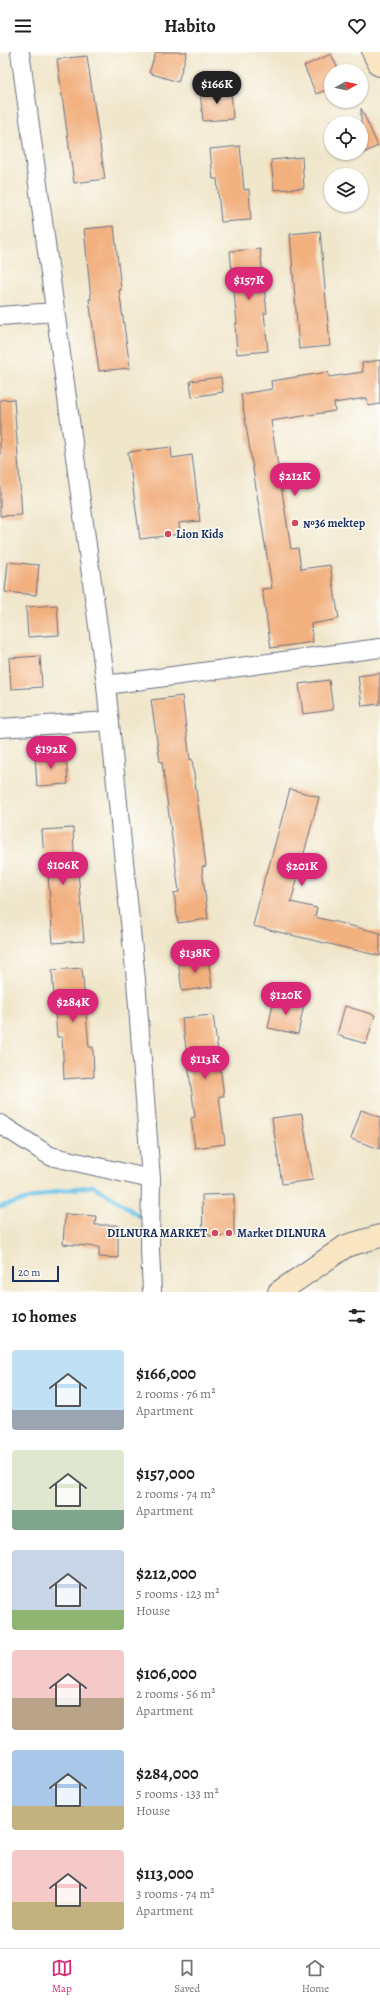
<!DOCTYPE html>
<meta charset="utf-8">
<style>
:root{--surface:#fff;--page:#f6f6f6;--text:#202124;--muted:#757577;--line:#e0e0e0;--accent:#db2777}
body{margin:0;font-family:Alegreya,serif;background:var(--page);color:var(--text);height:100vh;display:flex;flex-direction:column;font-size:15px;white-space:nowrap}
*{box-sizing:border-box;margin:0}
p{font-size:13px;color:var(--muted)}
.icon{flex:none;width:22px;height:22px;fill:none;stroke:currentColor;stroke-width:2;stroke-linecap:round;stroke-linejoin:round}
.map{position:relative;height:1240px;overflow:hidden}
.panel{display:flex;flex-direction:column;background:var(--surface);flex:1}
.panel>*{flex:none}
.needle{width:26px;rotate:82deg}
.tools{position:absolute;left:324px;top:12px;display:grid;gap:8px}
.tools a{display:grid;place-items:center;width:44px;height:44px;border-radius:50%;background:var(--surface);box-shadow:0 1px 3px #0004;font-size:20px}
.scale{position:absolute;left:12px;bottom:10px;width:47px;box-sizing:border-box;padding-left:4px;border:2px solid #1b2f5e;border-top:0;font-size:11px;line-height:14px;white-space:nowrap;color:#1b2f5e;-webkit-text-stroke:3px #fdfcf7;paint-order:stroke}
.price{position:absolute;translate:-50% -34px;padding:0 9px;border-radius:14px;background:var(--accent);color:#fff;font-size:13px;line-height:26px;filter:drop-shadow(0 1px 2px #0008)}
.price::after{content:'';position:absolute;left:50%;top:24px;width:12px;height:9px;margin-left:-6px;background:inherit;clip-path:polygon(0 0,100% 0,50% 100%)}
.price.selected{background:#222;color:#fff}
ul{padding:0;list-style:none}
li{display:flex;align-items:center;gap:12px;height:100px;padding:0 12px}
li span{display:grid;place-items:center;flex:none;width:112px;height:80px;border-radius:4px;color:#555}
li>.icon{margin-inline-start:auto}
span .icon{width:48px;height:48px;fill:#fffc;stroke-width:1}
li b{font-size:17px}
h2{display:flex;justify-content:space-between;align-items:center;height:48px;padding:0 12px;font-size:17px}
header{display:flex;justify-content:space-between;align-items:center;height:52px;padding:0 12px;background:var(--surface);font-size:18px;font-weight:700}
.dock{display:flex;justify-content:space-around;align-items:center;height:56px;border-top:1px solid var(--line);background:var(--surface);font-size:11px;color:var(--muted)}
.dock a{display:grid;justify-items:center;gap:2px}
.dock .selected{color:var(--accent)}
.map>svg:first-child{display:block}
</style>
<header><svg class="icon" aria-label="menu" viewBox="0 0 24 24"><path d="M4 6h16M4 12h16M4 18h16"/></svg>Habito<svg class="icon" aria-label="heart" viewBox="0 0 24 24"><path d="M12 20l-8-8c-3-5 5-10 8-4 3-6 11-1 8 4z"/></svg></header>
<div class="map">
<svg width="380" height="1240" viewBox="0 0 380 1240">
<rect width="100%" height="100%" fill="#fdfcf7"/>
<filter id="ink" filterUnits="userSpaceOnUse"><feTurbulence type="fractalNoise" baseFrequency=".025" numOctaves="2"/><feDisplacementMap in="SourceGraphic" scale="8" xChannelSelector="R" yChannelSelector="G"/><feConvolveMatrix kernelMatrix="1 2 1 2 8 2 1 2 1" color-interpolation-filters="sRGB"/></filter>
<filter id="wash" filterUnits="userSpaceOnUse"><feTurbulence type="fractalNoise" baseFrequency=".012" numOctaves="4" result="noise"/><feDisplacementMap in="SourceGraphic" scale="16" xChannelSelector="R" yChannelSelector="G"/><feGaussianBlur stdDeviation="0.9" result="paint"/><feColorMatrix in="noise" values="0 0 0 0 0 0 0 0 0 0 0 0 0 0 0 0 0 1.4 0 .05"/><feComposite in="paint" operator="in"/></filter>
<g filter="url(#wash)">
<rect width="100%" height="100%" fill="#f0e6ca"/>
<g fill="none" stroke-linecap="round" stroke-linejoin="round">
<!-- stream -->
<path stroke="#6bc2e8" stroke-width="4.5" d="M0,1155L58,1139L93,1134L115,1147L139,1164"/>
</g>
<g id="blocks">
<!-- building -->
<g fill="#f2b07f">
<path d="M156,0H187L178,30L149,21Z"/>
<path d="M331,2L339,19H331V36L316,42L304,14Z"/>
<path d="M87,4L105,127L74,131L57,7Z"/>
<path d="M231,36L233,67L203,69L200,39Z"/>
<path d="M361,56L378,94L361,102Z"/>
<path d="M240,94L244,138L249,137L251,168L221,170L217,127H213L210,97Z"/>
<path d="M302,105L304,136L274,138L271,108Z"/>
<path d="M114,174L121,238H119L130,316L99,319L89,247H91L84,177Z"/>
<path d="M320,179L330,294L299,297L290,182Z"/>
<path d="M260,197L267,261H264L268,299L237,302L235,272H237L230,199Z"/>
<path d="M380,308V352L368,354L367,346L334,351L335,359L271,369L291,497L298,496L301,517L330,513L339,567L311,572L313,590L271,596L262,537L272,536L241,342L272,337L271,329L328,320L329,325L363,320L362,311Z"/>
<path d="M221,325L223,340L192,345L190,329Z"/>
<path d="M14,347L22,463L0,464V348Z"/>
<path d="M171,395L172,406L192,403L200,469L179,471L180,482L140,487L128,400Z"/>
<path d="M8,510L39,513L36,543L5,540Z"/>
<path d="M57,553L59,583L28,585L26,555Z"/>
<path d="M40,604L42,635L11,637L9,606Z"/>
<path d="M380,621V652L362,654L358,624Z"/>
<path d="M329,628L333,658L303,662L299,632Z"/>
<path d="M182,644L190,708L192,707L206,814L202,815L208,867L178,871L174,841L179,840L162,710H160L151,648Z"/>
<path d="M66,702L68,732L37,734L35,703Z"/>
<path d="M290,737L319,745L291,850L317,856L315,865L380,881V904L253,874L266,820L267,821Z"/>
<path d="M73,776L75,820L78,819L84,889L53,891L47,808H44L42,778Z"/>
<path d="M208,905L212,935L182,939L178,909Z"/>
<path d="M82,916L89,995H93L94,1025L64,1027L62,985H57L52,918Z"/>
<path d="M274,946L304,952L298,982L268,976Z"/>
<path d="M345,954L375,963L366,992L337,983Z"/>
<path d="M213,963L224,1044H219L225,1092L195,1096L191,1066L195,1065L182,966Z"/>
<path d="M361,1058L380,1065V1097L351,1087Z"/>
<path d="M302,1062L313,1128L282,1132L272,1066Z"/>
<path d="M234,1142V1183L203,1184L202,1143Z"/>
<path d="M65,1162L96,1164L95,1173H118V1206L99,1205V1195L63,1192Z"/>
</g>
</g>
</g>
<g filter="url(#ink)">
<use href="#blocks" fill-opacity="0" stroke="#666f84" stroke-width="1"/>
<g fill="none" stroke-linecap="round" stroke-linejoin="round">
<!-- street casing -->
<g stroke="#666f84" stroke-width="20">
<g id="street">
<path d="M20,0L106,633L136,928L151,1127L150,1198L152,1240"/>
<path d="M0,264L55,260"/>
<path d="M106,633L380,596"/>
<path d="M0,676L109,669"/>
<path d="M0,1072L50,1104L151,1127"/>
</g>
</g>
<!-- secondary casing -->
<g stroke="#666f84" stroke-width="24">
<g id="secondary">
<path d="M373,0L380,13"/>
<path d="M279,1240L346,1194L380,1184"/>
</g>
</g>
<!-- street -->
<use href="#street" stroke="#fff" stroke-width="18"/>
<!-- secondary -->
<use href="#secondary" stroke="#fbe6c4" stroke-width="22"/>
</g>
</g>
<!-- markers -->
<g fill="#d1495b" stroke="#fdfcf7" stroke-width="1.5">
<circle cx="295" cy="471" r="4"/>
<circle cx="168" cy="482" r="4"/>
<circle cx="215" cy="1181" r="4"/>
<circle cx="229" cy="1181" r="4"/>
</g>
<g text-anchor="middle" stroke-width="3" stroke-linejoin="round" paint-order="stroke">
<!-- poi labels -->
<g font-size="12" font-weight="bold" fill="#1b2f5e" stroke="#fdfcf7" text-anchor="start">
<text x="303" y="475">№36 mektep</text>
<text x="176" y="486">Lion Kids</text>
<text x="207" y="1185" text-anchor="end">DILNURA MARKET</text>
<text x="237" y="1185">Market DILNURA</text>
</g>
</g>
</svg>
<div class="tools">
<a><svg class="needle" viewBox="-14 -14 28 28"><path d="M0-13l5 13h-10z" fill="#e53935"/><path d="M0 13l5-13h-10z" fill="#757577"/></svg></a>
<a><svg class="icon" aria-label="locate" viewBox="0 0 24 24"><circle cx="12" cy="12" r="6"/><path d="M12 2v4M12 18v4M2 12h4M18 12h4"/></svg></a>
<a><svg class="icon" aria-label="layers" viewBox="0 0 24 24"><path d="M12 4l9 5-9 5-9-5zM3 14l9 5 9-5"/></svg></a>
</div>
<div class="scale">20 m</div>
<b class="price selected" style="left:217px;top:53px">$166K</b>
<b class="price" style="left:249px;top:249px">$157K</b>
<b class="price" style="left:295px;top:445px">$212K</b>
<b class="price" style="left:51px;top:718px">$192K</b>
<b class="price" style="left:63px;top:834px">$106K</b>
<b class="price" style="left:302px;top:835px">$201K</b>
<b class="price" style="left:195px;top:922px">$138K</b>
<b class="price" style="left:286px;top:964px">$120K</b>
<b class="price" style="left:73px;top:971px">$284K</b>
<b class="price" style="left:205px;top:1028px">$113K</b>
</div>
<section class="panel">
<h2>10 homes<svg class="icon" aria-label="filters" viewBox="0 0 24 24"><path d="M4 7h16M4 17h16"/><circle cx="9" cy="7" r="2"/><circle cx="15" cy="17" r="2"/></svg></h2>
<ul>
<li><span style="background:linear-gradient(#bfe0f5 75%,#9aa5b1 0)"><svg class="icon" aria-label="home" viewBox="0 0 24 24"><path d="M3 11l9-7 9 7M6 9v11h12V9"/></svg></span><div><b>$166,000</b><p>2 rooms · 76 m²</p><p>Apartment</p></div></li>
<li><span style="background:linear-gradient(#dfe7d0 75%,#7fa58c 0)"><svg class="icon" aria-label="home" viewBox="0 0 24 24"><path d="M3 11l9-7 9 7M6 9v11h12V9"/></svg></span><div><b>$157,000</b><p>2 rooms · 74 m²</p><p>Apartment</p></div></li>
<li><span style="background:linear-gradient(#c9d6e8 75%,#8fb573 0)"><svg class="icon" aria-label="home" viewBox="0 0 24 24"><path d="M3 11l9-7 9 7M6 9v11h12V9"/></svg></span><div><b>$212,000</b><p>5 rooms · 123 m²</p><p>House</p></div></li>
<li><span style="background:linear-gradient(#f6c9c9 60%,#b9a48a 0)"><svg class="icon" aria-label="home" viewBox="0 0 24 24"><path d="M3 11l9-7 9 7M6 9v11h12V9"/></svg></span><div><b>$106,000</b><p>2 rooms · 56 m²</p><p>Apartment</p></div></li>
<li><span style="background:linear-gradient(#a9c7e8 70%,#c2b280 0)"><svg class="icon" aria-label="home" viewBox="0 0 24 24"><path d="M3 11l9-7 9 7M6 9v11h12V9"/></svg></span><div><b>$284,000</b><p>5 rooms · 133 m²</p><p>House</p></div></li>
<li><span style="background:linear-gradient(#f6c9c9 65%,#c2b280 0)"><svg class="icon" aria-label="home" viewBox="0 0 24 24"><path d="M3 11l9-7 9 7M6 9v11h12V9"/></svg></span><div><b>$113,000</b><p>3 rooms · 74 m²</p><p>Apartment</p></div></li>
</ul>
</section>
<nav class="dock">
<a class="selected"><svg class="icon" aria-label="map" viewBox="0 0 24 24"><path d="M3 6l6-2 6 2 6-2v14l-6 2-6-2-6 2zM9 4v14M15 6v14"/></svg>Map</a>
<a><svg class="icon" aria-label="saved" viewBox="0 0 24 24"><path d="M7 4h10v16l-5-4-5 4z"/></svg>Saved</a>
<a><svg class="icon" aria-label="home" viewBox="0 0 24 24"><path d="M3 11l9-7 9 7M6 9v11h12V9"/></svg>Home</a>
</nav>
